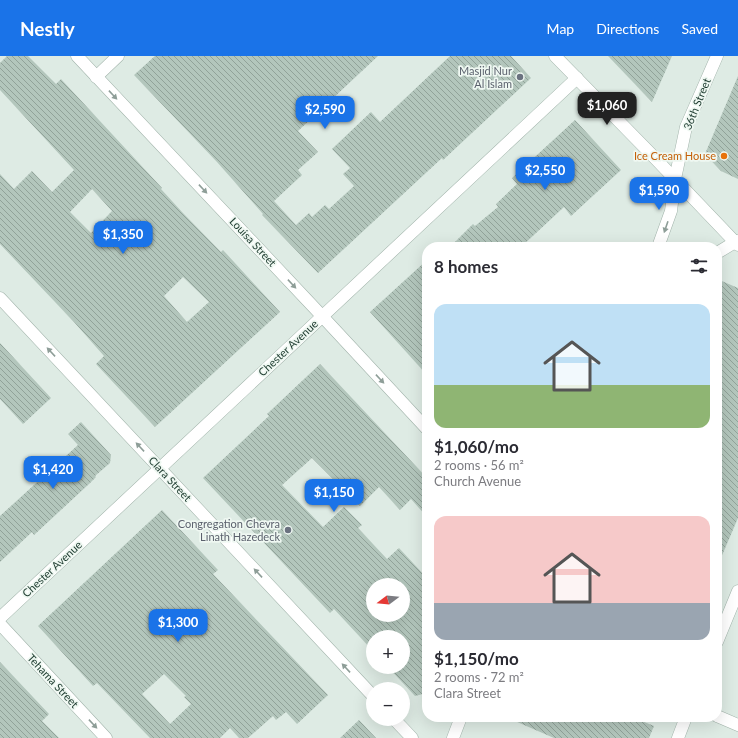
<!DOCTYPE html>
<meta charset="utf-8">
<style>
:root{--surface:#fff;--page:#f2f2f3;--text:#2b2b33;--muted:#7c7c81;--accent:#1a73e8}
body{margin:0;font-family:Lato,sans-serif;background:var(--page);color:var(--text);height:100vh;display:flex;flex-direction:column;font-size:15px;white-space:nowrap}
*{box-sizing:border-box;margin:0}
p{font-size:13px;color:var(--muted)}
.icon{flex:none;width:22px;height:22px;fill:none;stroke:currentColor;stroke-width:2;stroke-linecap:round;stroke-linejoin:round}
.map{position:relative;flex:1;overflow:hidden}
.details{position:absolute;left:422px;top:186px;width:300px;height:480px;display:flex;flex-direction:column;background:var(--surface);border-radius:16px;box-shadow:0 4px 16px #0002}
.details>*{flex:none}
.needle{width:26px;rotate:254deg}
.fabs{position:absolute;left:366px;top:522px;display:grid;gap:8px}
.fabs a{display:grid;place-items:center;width:44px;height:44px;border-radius:50%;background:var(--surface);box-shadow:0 4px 16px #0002;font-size:20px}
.price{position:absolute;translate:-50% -34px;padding:0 9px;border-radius:8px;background:var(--accent);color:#fff;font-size:13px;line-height:26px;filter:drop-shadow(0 1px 2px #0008)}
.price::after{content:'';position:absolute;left:50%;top:24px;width:12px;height:9px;margin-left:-6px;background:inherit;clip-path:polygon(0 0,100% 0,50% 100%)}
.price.current{background:#222;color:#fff}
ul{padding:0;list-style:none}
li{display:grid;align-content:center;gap:8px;height:212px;padding:0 12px}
li span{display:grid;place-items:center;height:124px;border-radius:12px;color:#555}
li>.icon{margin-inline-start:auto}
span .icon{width:72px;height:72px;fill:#fffc;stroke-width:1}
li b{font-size:17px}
h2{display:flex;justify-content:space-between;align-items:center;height:48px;padding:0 12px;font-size:17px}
header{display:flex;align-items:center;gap:24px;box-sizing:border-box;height:56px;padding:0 20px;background:var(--accent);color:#fff}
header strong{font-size:19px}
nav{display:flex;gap:22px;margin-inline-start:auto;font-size:14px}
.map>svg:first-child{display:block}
</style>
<header>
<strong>Nestly</strong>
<nav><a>Map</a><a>Directions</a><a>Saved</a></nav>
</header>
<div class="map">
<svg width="738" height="682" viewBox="0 0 738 682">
<defs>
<pattern id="building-back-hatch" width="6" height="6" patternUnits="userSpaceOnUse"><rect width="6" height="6" fill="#b3c6bc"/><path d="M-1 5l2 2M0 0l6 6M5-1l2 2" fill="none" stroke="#91a299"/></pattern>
</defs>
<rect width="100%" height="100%" fill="#deebe4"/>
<!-- building -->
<g fill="url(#building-back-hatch)" fill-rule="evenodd">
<path d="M7,0H28L56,28L61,23L162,132L161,133L182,156L221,196L223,194L280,256L155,371L96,308L104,300L74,266L0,188V118L14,133L32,115L52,136L74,114L0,34V7ZM92,133L112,155L91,177L70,156ZM183,221L209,246L187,266L164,240Z"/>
<path d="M155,0H378L298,75L318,96L298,114L302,119L274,145L296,169L309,157L312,161L325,149L329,153L354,130L343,118L350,112L332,93L371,56L380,66L450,0H511L531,22L443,104L442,102L318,217L262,159L263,158L217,106L134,19Z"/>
<path d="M608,0H672L652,46Z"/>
<path d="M738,20V123L721,115L705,98Z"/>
<path d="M575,64L621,114L571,160L564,151L521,191H450L473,168L475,170L498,151L496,148L517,128L512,122Z"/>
<path d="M427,204V319L370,256Z"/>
<path d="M717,223L738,232V462L717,511Z"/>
<path d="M0,287L51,342L23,368L0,343Z"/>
<path d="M320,308L427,422V461L411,443L400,454L379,431L360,450L312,402L282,429L323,471L344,451L362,469L358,472L387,503L399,492L427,522V637L415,640L388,611H403V581H373V595L334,553L330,557L203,422L269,360L267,358ZM373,529H403V559H373Z"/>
<path d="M81,366L111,399L110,407L95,420L96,421L89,428L34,479L32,476L0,506V460L78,389L68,378Z"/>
<path d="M162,454L218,514L213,518L328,639L297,668L286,656L276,664L273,660L248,682H239L230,672L220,682H150L97,627L93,630L38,570ZM164,618L186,640L184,641L191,648L170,668L142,638Z"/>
<path d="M0,606L49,658L42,665L59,682H0Z"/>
<path d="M506,661H632L654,670L649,682H554Z"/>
<path d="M359,664L376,682H340Z"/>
</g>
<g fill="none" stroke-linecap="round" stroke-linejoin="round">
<!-- minor casing -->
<g stroke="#a1b3aa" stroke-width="13">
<g id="minor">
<path d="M77,0L322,260L427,373"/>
<path d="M96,21L118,0"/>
<path d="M658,191L671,155L675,123L686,71L717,0"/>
<path d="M717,197L735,186L738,189"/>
<path d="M0,242L373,640"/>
<path d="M0,562L577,22"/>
<path d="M0,568L106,682"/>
<path d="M717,586L738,535"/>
<path d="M717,660L738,669"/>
<path d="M394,663L412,682"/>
<path d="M453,682L461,661"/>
<path d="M678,682L686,661"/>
</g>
</g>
<!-- tertiary casing -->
<g stroke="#a1b3aa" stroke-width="13">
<path id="tertiary" d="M555,0L651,98L735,186L738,185"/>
</g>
<!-- minor -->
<use href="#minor" stroke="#fff" stroke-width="12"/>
<!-- tertiary -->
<use href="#tertiary" stroke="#fff" stroke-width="12"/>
</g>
<!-- one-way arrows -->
<defs><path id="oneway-solid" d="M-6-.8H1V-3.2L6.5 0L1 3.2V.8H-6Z"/></defs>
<g fill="#8e9e98">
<use href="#oneway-solid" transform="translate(113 39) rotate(47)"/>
<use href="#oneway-solid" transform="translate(203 133) rotate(47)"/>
<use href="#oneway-solid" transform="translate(666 171) rotate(109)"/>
<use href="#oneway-solid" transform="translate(292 228) rotate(47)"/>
<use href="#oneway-solid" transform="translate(51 296) rotate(-133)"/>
<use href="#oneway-solid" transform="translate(380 323) rotate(47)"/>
<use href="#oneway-solid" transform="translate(140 391) rotate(-133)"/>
<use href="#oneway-solid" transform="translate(258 517) rotate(-133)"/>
<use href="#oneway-solid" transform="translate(346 612) rotate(-133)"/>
<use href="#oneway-solid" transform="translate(93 668) rotate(47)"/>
</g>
<!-- markers -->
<g fill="#6b7280" stroke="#eff8f2" stroke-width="1.5">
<circle cx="520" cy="21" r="4"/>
<circle cx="288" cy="474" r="4"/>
</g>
<circle fill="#e8710a" stroke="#eff8f2" stroke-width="1.5" cx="724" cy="100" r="4"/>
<g text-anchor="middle" stroke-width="3.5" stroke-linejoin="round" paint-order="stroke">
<!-- worship labels -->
<g font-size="11" fill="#5b616d" stroke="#eff8f2" text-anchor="end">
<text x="512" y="19">Masjid Nur<tspan x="512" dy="13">Al Islam</tspan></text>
<text x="280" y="472">Congregation Chevra<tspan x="280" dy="13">Linath Hazedeck</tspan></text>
</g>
<!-- street labels -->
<g font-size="11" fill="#1e3c30" stroke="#eff8f2">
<text transform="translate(697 48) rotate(-68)" y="4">36th Street</text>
<text transform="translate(253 186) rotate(47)" y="4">Louisa Street</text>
<text transform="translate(288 292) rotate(-43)" y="4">Chester Avenue</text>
<text transform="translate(170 423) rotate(47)" y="4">Clara Street</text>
<text transform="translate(52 513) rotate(-43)" y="4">Chester Avenue</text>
<text transform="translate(53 625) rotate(47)" y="4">Tehama Street</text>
</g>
<!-- food labels -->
<g font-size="11" fill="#c56008" stroke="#eff8f2" text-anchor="end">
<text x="716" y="104">Ice Cream House</text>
</g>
</g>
</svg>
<div class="fabs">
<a><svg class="needle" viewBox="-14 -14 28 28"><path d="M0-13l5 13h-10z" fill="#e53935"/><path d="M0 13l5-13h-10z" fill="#7c7c81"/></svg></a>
<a>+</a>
<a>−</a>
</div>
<b class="price current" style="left:607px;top:70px">$1,060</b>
<b class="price" style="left:325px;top:74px">$2,590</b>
<b class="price" style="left:545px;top:135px">$2,550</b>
<b class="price" style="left:659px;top:155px">$1,590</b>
<b class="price" style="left:123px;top:199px">$1,350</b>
<b class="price" style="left:53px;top:434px">$1,420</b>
<b class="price" style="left:334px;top:457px">$1,150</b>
<b class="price" style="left:178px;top:587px">$1,300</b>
<section class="details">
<h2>8 homes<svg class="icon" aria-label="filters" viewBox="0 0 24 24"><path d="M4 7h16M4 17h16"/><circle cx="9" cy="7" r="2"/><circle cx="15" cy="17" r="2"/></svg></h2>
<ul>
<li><span style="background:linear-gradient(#bfe0f5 65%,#8fb573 0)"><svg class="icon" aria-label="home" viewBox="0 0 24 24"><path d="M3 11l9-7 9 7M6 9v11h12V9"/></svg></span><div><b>$1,060/mo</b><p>2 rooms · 56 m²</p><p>Church Avenue</p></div></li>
<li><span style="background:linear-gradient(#f6c9c9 70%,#9aa5b1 0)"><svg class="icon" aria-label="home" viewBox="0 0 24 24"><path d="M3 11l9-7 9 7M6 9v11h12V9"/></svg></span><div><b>$1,150/mo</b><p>2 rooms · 72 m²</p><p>Clara Street</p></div></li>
</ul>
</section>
</div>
